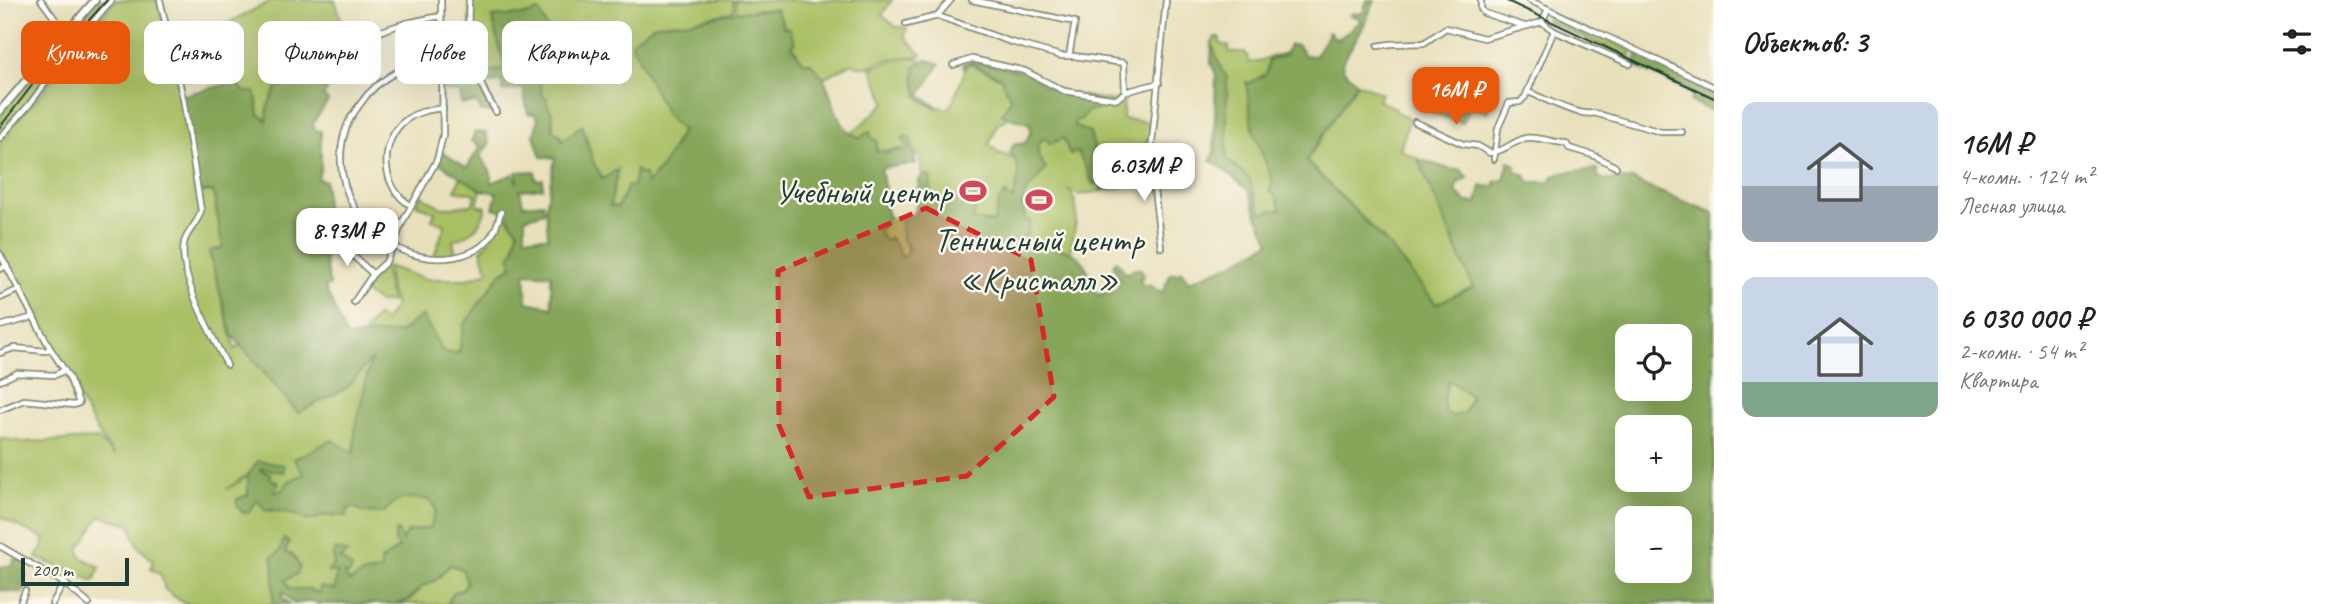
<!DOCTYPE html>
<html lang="ru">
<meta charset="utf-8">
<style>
:root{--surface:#fff;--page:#f6f6f6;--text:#222;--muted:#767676;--accent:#ea580c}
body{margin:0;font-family:Caveat,sans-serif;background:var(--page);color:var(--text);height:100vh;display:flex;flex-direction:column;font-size:26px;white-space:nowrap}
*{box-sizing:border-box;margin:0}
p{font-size:23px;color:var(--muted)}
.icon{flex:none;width:38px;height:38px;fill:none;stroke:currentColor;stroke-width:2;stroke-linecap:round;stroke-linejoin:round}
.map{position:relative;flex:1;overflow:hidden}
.sheet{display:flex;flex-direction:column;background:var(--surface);width:630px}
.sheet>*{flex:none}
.guide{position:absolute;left:21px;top:21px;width:665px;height:63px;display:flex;gap:14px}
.tools{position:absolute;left:1615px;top:324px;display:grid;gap:14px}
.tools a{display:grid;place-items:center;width:77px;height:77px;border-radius:14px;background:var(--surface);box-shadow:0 7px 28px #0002;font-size:35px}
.scale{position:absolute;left:21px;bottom:18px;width:108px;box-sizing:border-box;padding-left:7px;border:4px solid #1f3d34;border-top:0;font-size:19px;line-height:24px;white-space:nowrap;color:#1f3d34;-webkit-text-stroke:5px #fbf7ec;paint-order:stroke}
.price{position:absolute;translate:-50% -60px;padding:0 16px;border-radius:14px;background:#fff;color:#222;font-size:23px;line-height:46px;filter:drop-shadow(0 2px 4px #0008)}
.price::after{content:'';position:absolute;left:50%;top:42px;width:21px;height:16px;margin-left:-10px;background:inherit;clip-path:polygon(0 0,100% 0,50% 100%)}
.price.current{background:var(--accent);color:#fff}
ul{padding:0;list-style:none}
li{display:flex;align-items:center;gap:21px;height:175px;padding:0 28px}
li span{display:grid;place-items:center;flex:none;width:196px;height:140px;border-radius:14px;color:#555}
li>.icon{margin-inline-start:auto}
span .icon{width:84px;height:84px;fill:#fffc;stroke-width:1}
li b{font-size:30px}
h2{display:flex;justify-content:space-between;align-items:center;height:84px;padding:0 28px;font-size:30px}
.chip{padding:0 24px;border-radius:14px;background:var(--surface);box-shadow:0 7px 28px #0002;font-size:24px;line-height:63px}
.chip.current{background:var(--accent);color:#fff}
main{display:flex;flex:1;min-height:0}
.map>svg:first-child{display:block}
</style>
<main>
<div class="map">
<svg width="1714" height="604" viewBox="0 0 1714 604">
<rect width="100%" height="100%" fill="#fbf7ec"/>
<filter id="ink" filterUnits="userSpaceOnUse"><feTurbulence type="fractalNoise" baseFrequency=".0143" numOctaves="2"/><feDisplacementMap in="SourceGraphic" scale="14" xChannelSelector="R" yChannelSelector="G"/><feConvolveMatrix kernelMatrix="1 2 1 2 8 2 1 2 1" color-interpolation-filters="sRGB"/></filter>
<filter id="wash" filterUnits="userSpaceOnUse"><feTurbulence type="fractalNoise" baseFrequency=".00686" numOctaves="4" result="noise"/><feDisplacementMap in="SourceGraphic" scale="28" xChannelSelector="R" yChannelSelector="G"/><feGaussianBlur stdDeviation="1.57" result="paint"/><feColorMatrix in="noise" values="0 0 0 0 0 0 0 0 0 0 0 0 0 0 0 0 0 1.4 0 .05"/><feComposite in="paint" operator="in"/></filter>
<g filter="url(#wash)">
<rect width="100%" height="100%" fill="#e8e0bb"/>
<!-- green -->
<g fill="#a9bf64" stroke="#647e4c" stroke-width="2">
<path d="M97,0H112C74,45 40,92 0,136V115Z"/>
<path d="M116,0H158L180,96L197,192L213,191L223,248L209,252L235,349L245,343L371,347L366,486L269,495L256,468L226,490L248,476V495L242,497L258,500L265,510L294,513L308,521L326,515L333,517L354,507L364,512L392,503L408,496L429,500L436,509L430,528L407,532L402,541L399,536L400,547L381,561L382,570L363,574L350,582L343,574L340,558L346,553L333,555L334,564L329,572L337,571L335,591L320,588V595L309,589H290L285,580L280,551L272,557C277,573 272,587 273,604H185L165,590L161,575L151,569L153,560L138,547L130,524L100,516L79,549L81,557L100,567L94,581L37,558L45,539L0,517V438L23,442L98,439L115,456L99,434L82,404L0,250V139L8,136C13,119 30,108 41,94C66,62 89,30 116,0Z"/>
<path d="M273,0H335L342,22L355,43L333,66L325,79H299L267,121L259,115L255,92H245L234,82L227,52L216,29Z"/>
<path d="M470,0H733V12L692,21L631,42L667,116L682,131L673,146L632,365L604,180L594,164L582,126L562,141L560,135L553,130V118L547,104V98L542,95C540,84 536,63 538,53L555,48L564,41L545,38L549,31L539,11L526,15L492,17L505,69L479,74C470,50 469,25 470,0Z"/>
<path d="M735,0H892L882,15L896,27H907L905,37L922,55L884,60L868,67L858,66L853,63L823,78L811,63L802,62L792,45L795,43L784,27L776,9L736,12Z"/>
<path d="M1549,13L1632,51L1630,59L1546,20Z"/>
<path d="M1214,38H1220V44L1229,46V52H1244L1248,56V62C1263,63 1274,54 1288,53L1293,215L1268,236L1257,216L1248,189L1214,159L1216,72L1211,64L1212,42H1214Z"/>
<path d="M919,58L921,61L916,66L917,96L928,105L948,109L953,101L968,63L1005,80L1016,100L1006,120L998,123L989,145L999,153L1025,163L1014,205L994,223L973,220L976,201L930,320V177L922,175L920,158L910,148C903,150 899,149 892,150C871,156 869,141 851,134L886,102L871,68L898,59Z"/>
<path d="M1357,83L1381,93L1378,101L1396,108V112L1410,118L1400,149L1418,159L1473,287L1436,304L1385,241L1306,161Z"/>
<path d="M1069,94L1113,101L1124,95L1123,119L1153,122C1149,146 1143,146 1133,165C1129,172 1128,179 1123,186L1106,190L1103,179L1101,181L1103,191L1078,195L1069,190C1070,193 1073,196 1074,200C1081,216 1071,237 1071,253L1024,244L1023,221L1016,203L1044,169L1033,151L1044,137Z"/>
<path d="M461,177L481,190L477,205L486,207C482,224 471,237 453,240L456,255L434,256L445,225L432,220L435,212L416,204L421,195L442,208L472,205L476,194L455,190Z"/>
<path d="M504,210L521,212L519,271L512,267L501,273L465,325L459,353H443L401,332L365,335V332L376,316L385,321L395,306L390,290L387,266L425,279H467L488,272L481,250C493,239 499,225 504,210Z"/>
<path d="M889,218L901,219C899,232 910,243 906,255L900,258L878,232Z"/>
<path d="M381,267H384L391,302H379L363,292Z"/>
<path d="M1449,380L1471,395L1465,412L1454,417L1444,412L1443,401Z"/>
<path d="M450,565L462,569L467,583L462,590L454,592L447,604H395L409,600L423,586L436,580Z"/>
</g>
<!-- forest -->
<g fill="#86a65a" stroke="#527247" stroke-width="2" fill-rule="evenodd">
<path d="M1367,0H1375L1362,29L1342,63L1343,69L1357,83L1306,161L1385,241L1436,304L1473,287L1418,159L1452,170L1460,169L1468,178L1458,183L1455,191L1466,202L1477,203L1481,186L1495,187V182L1504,180L1509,161L1516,165V171L1525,175L1529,182H1550L1553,176L1566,172L1598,169V177L1606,180L1632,179L1647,187L1714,213V604H447L454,592L462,590L467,583L462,569L450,565L436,580L423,586L408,600L395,604H317L315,601L294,604L283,592L282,597L289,604H273C272,587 277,573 272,557L280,551L284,539L289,543L285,552L293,555L300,567L297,574L285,580L290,589H309L319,594L320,587L335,590L337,572H328L334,564L333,555L336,549L347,553L340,559L352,568L349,574H344L350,582L363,574L381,570V561L399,547L395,542V532L398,531L402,541L407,532L430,528L436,509L429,500C406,496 399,496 383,513L364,512L354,507L347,509V516L326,515L308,521C293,513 282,510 265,510L258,500L249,512L242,513L237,504V499L248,495V476L258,461L284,465V472L261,468L260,470L270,474L271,479L279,483L274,492L281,491L289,481L304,474L294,459L332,440L354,453L355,430L371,359L347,388L298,413L232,335L209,251L223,248L213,191L196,192L190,147L180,96L234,82L245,92H255L259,114L267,121L268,105L277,87L299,79H325L324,87L328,89L323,95L328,101L313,123L315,130L321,131V166L318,179L325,181L326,212L330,220L325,227L328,231C322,251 325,265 330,285L325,288L347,337L401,332L422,315L443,352L459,353L464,325L501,273L512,267L510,258L514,250L518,230L511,222L504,211L493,208L497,193L481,190L439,163L442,152L467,168L480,146L471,141L475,132L486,133L489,144L480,156L490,171L492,183L513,174L517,182L518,181L516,172L535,171L536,180L543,179V188L520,190L523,205L543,203L544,212L525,218V237H548L546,207L555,158L541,157L534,135L538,120L535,114H528L523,88L503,91L502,81L484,85L482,73L505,69L492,17L526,15L539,11L549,31L545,37H560L564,42L555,48L538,53C535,67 541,82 542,95L547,99V104L552,113L553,130L560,135L562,141L582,125L594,164L603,179L618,169L610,206L618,207L628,186H633L636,170L640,174H645L647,184L664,164L682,131L667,116L631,42L655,24L692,21L736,12L776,9L784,27L789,28L795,43L792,45L802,62L811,63C816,69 821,74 825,81C834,101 837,130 860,138L870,131L871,137L877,141L876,152L883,150L887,153C895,149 901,151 909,148L902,139L906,136L911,139L916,164L881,168L884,186L891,200L884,203L889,218L878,232L886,241L889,237L899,250L901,257L906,255L909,248L902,239L901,219L915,214L919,181L922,175L930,176L931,195L938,203L973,195L977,198L973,220L994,223L999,200L1003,198V194H1007L1010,199L1013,200C1018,182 1023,168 1010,153L1013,145L1025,143L1031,131L1030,125C1021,118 1011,121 1001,114L1011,99L1000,77L971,63H968L964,68L963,63L972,61L1025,72L1046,85L1065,93L1099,99L1098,110L1087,111L1082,119L1075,121L1074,126L1090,133L1106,190H1101V182L1093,184L1078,152L1070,154L1063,138L1050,144L1046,138L1039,141L1038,155L1046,169L1025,193L1022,204L1025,219L1030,221L1025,241C1043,247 1072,246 1084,263C1090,272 1090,285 1097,295L1116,290L1120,280L1113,264L1117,261L1126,274L1134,269H1141L1144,276L1139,279L1143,285H1149L1162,293L1171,273H1179L1182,271L1188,282L1232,264L1270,242L1260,221L1251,193L1217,164L1210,161L1215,153L1216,74L1211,63L1212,44L1221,69L1227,77V159L1249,178L1262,214L1271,210H1281L1276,197L1269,191L1273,183L1252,126L1246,82L1250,83L1267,73L1268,61L1285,55L1289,45H1297L1305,55L1315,56L1329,32L1337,40L1360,21L1358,17L1350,16V14L1363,13ZM525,273L551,275L552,307L527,302ZM1628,336H1680V388H1628ZM1448,380L1471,396L1465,412L1454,417L1445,412L1443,401ZM1628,427H1680V480H1628ZM1628,518H1680V570H1628Z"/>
<path d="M1639,54L1714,90V112L1691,102L1692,95L1678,86L1634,66L1637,55Z"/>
<path d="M926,59L940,64L920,95L938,107L937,108L920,99L914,80L916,66Z"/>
<path d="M474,68L480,88L493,112H481L478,103L461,104L460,92L444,91V73Z"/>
<path d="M1420,89L1460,101L1490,104L1487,112L1470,107L1463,123L1432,113L1431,110L1420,107L1423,98L1418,96Z"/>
<path d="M15,558L28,563L24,572L26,575L21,585L26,589L22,593L0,590V567L12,565Z"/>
</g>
</g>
<g filter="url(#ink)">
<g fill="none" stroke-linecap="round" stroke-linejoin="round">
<!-- minor casing -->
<g stroke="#848e78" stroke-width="8">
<g id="minor">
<path d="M41,0L66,34"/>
<path d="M160,0L183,98L201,210C199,223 187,230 184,243C178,275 212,336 227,365"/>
<path d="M469,0C467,30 470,60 483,88C486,96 492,104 496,112"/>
<path d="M972,0L1075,22L1069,56"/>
<path d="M1481,0V9L1484,13L1524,26"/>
<path d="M1529,0L1714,87"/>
<path d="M938,15L951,0"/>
<path d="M1542,22L1548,9"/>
<path d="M906,24L938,16L1011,42L1061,56H1074L1124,63L1125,92"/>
<path d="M1554,31L1630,64"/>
<path d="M1378,46L1390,44L1424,43L1446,28L1484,38L1542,22L1554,31L1525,97L1520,102L1509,103L1498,128L1494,159"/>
<path d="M441,55C431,63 418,63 406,68C392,73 377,84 367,95C361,103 353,113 349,121C318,190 381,269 454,257C466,255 479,250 487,241C495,233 498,222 501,212"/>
<path d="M953,65L972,59L1025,71L1064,91L1117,99L1125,92L1159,83"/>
<path d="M327,80C335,68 343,54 355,45C379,28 413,21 441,16"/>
<path d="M1528,92C1544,98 1578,117 1594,113L1661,132H1682"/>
<path d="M1415,122L1463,144L1478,146L1490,153C1504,152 1513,141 1526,138C1539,136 1553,143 1566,143L1569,148L1593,155L1616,167"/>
<path d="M0,138L29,105L82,34L112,0"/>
<path d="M412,206C380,189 378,140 407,119C418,111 430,110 443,108"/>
<path d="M378,235L401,223"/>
<path d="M339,243L373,274"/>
<path d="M1161,247L1153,181L1151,153L1166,0"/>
<path d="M0,254L50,348L69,377L79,403L74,405L24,400L0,410"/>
<path d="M0,269L7,266"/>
<path d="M0,298L20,289"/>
<path d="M354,302L373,274L386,262L403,221L437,160L443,135L441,0"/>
<path d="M0,326L34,317"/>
<path d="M0,353L14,348L46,351L50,348"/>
<path d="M0,381L17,373L55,375L63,371"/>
<path d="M0,546L64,583L89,604"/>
<path d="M20,604L25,591"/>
<path d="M52,604L64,583"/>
</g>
</g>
<!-- major casing -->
<g stroke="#848e78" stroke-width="10">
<path id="major" d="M0,111L95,0"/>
</g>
<!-- minor -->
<use href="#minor" stroke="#fff" stroke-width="4.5"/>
<!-- major -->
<use href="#major" stroke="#fff" stroke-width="6"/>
<!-- tram -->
<g stroke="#1f3d34" stroke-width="2">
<path d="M1505,0L1714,98"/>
<path d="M0,127L40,75L107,0"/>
</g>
</g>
</g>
<!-- marked area -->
<path fill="#d62828" fill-opacity="0.2" stroke="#d62828" stroke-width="5" stroke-dasharray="14 9" stroke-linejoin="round" d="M926,208L1031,260L1054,397L967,476L809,497L779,425L778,271Z"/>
<!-- icons -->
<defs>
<g id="stadium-bare" transform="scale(2.1)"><path d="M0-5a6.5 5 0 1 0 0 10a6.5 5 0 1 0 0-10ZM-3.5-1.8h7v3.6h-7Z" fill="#d1495b" stroke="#fbf7ec" stroke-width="2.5" paint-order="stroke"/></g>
</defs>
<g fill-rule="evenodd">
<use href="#stadium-bare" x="973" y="191"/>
<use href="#stadium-bare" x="1039" y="200"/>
</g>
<g text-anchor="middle" stroke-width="5" stroke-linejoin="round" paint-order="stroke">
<!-- poi labels -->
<g font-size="35" fill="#1f3d34" stroke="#fbf7ec" text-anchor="end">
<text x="952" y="203">Учебный центр</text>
<text x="1039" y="251" text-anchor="middle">Теннисный центр<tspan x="1039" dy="40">«Кристалл»</tspan></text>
</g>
</g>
</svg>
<div class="tools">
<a><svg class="icon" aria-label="locate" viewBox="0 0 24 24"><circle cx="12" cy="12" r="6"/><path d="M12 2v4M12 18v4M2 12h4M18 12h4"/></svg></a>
<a>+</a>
<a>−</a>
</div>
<div class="scale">200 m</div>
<b class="price current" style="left:1456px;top:127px">16M ₽</b>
<b class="price" style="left:1144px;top:203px">6.03M ₽</b>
<b class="price" style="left:347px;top:268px">8.93M ₽</b>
<div class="guide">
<a class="chip current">Купить</a>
<a class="chip">Снять</a>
<a class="chip">Фильтры</a>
<a class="chip">Новое</a>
<a class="chip">Квартира</a>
</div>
</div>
<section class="sheet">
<h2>Объектов: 3<svg class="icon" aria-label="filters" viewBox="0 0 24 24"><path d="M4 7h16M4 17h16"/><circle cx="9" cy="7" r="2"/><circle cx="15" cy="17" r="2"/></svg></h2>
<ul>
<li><span style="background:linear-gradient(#c9d6e8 60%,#9aa5b1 0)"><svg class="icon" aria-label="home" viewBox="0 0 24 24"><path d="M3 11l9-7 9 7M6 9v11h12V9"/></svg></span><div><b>16M ₽</b><p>4-комн. · 124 m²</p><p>Лесная улица</p></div></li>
<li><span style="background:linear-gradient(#c9d6e8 75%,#7fa58c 0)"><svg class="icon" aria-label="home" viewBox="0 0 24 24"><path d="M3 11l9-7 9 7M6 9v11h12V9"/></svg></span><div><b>6 030 000 ₽</b><p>2-комн. · 54 m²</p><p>Квартира</p></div></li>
</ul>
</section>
</main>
